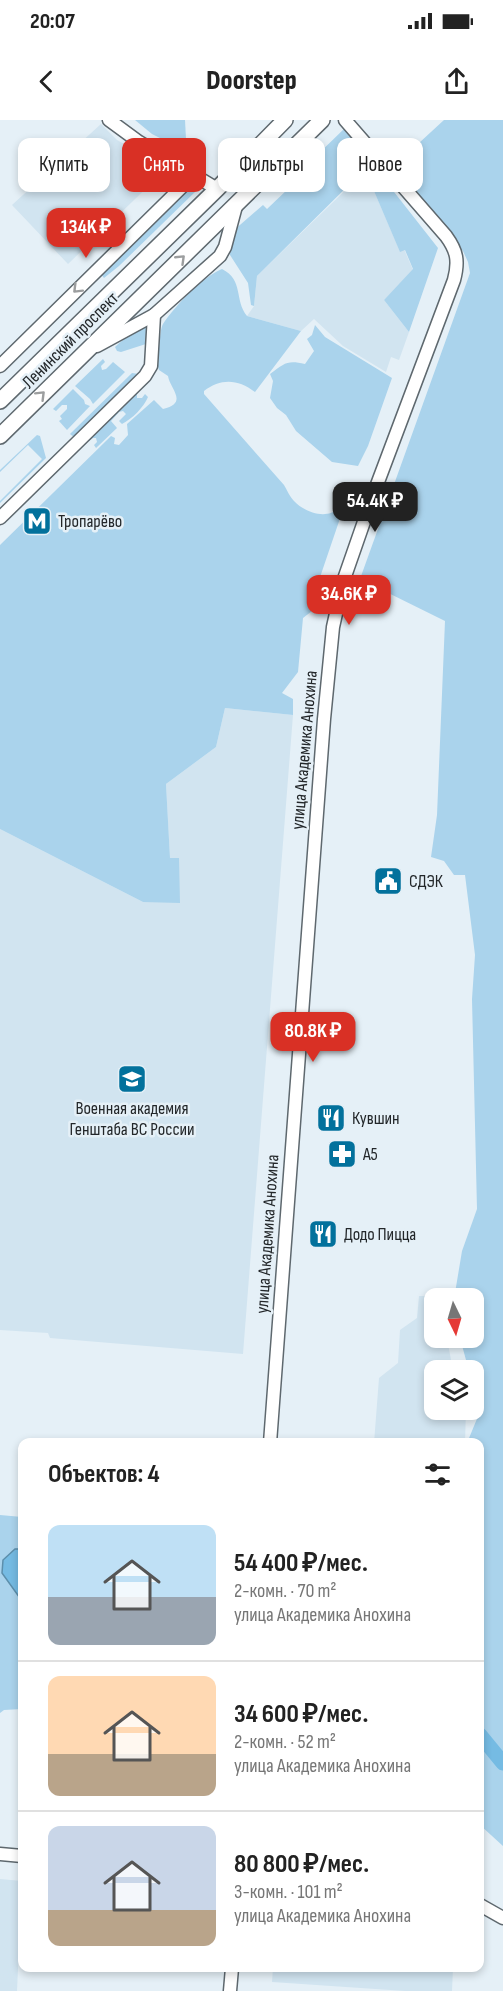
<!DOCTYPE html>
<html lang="ru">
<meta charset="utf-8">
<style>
:root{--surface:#fff;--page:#f2f2f2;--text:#222;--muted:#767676;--line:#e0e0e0;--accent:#d93025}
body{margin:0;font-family:"Sofia Sans Condensed",sans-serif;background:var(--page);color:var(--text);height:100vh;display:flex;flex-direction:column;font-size:22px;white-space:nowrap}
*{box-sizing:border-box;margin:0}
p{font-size:20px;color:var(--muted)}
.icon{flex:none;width:33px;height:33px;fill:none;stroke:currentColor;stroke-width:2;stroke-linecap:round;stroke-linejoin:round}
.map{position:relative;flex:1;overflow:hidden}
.panel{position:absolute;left:18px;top:1318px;width:466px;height:534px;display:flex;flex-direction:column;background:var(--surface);border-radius:12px;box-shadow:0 3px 9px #0003}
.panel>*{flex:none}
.banner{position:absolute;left:18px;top:18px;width:468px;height:54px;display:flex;gap:12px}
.needle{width:39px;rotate:175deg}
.controls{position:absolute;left:424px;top:1168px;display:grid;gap:12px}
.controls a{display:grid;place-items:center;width:60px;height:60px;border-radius:12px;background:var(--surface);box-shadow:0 3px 9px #0003;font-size:30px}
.price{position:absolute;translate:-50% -51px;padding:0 14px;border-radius:12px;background:var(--accent);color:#fff;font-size:20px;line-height:39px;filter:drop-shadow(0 2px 3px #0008)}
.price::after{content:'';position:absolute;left:50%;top:36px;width:18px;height:14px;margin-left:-9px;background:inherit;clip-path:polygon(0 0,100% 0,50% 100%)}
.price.on{background:#222;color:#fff}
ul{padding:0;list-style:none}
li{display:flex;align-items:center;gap:18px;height:150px;padding:0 30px}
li+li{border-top:2px solid var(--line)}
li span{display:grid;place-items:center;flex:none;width:168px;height:120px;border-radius:12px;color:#555}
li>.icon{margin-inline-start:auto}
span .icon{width:72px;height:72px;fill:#fffc;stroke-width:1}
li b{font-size:26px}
h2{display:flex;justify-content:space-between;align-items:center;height:72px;padding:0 30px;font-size:26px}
.pill{padding:0 21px;border-radius:12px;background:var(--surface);box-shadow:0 3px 9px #0003;font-size:21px;line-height:54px}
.pill.on{background:var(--accent);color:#fff}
.status{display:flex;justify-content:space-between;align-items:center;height:42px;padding:0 30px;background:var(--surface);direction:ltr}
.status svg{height:16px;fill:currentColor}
header{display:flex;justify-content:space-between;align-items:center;height:78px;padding:0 30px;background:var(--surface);font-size:27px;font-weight:800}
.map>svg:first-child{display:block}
</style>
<div class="status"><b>20:07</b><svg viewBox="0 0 49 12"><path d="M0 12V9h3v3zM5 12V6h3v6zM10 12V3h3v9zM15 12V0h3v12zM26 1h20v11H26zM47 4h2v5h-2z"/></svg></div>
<header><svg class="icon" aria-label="back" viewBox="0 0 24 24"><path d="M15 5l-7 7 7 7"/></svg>Doorstep<svg class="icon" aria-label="share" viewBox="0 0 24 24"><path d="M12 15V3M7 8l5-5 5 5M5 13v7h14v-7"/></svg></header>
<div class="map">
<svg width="503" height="1871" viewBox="0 0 503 1871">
<rect width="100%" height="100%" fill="#e5f0f7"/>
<!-- built -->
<g fill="#d1e4f0">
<path d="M101,4L117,20L167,48L68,144L12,85Z"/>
<path d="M362,54L371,64L400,131L404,129L413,150L384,180L409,212L399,240L391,237L386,252L343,226L314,199L301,211L247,196L254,186L257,156Z"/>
<path d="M225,588L293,595L243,1234L50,1218L48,1213L0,1210V709L143,782L179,738L170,739L166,664L216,627Z"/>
<path d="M419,1176H446V1179H435V1218H447L453,1251H435V1290H466L465,1323H374L379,1258L398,1243L400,1210L417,1198Z"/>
<path d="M0,1759L22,1761L17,1871H0Z"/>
<path d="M273,1848H453L452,1871H405L272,1862Z"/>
</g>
<!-- green -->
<g fill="#aad3ec">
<path d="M135,0H185L186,19L174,25L152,14Z"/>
<path d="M444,0H503V1726L480,1705V1323H467L481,1289L474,1266V1251H469L460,1218H474V1179H454L462,1131L477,1089L472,879L475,835L465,755H454L444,741L431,737L437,695L445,501L360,459L470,153L468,142L463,131L437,101L395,48L406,35Z"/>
<path d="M345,8L373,40L371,43L257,156L254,186L251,185L248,163L230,135L229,128L233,111L263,85L267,89L311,47L314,43V38Z"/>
<path d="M377,61L387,63L438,128L409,212L384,180L413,149L405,130L400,132L371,64Z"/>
<path d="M193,63L198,67L196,71L119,146L104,158L100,153Z"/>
<path d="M222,149C244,160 234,180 247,196L301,211L255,272C238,259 221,258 204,271V274L284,365C287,370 290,377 294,381C305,393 331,402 341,384C343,380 343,374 344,370L349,372L316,469L312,491L303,498L298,552L282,573L293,579V595L225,588L216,627L166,664L170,738H179L180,783L143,782L0,709V425L107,320L111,316L115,318L114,324L119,325L128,315L127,304L154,280L163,289C189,283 170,269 168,256L159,250L158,247C159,238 159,211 163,204C175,186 202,157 222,149Z"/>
<path d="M149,205V223L121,232L117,231L115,227C126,217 135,209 149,205Z"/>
<path d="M315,205L325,217L392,258L368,326L358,346L332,342L296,311L286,295L277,288L270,278L273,261L270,254C285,243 287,240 305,244L314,231L307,219L312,215Z"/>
<path d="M103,239L105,242L101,246L102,250L106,249L113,242L125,252L93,284L90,279L75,266Z"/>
<path d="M132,253L139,254L75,318L70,314Z"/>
<path d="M73,269L84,280L85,284L90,286L67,310L59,301L62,299L60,296L67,289V285H62L56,291L53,289Z"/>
<path d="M140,269L137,274V278H142L145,274L148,277C144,287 132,299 122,304L119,301L126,294L123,291L119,292L111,301L117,308L96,328L94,325L97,322L96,318H93L89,321L86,319Z"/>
<path d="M37,315L40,316L46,338L0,383V381L42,339L28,325L0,352V350Z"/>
<path d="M0,1395L22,1397V1589L4,1590L0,1593Z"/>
</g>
<!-- water -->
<path fill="#75bbe3" stroke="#5c8fac" stroke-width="1.5" d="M15,1429H22V1481L2,1453L3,1440Z"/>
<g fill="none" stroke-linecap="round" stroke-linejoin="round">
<!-- river -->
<path stroke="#75bbe3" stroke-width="15" d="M480,1615L503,1643"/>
<!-- minor casing -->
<g stroke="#5e686e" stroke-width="15">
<g id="minor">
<path d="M109,0L139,22L217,69"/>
<path d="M97,226L154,195L220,136L225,127L236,86"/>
<path d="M0,246L194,55"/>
<path d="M0,398L145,256L151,246L154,195"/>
<path d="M270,1323L324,599L333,507L343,462L375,370L454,160C459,141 457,131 446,116L345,0"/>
<path d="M0,1734L22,1736"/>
<path d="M480,1785L503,1798"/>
<path d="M230,1871L232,1848"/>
</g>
</g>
<!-- major casing -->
<g stroke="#5e686e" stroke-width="18">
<g id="major">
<path d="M0,281L217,69L285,0"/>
<path d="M0,316L322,0"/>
</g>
</g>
<!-- minor -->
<use href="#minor" stroke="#fff" stroke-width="12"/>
<!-- major -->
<use href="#major" stroke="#fff" stroke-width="15"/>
</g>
<!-- one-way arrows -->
<defs><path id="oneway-chevron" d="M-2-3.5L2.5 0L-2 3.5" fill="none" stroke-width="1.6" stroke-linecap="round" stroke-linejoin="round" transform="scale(1.5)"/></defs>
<g stroke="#9c9e9f">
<use href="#oneway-chevron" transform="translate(181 139) rotate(-44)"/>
<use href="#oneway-chevron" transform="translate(77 169) rotate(135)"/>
<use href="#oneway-chevron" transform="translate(41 275) rotate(-45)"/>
</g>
<!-- icons -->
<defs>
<g id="metro-square" transform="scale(1.5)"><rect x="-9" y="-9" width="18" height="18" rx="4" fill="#02719c" stroke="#e5f0f7"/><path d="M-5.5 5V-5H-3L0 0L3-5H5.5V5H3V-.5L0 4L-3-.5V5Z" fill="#fff"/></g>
<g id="civic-square" transform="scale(1.5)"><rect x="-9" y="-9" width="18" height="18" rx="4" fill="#02719c" stroke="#e5f0f7"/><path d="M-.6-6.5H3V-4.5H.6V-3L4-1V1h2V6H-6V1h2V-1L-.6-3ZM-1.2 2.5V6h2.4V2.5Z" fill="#fff"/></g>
<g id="university-square" transform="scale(1.5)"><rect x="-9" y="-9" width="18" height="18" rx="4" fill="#02719c" stroke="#e5f0f7"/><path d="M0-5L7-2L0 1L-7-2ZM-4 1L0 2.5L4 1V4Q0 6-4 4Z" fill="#fff"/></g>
<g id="restaurant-square" transform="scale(1.5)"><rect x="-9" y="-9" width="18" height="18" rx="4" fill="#02719c" stroke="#e5f0f7"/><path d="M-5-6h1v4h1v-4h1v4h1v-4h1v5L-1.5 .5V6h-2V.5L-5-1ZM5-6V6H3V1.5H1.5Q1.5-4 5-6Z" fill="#fff"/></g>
<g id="pharmacy-square" transform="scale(1.5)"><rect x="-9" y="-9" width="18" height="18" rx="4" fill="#02719c" stroke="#e5f0f7"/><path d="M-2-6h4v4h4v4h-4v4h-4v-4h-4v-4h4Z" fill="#fff"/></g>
</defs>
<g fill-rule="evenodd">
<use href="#metro-square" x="37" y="401"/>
<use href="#civic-square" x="388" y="761"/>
<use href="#university-square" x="132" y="959"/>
<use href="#restaurant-square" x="331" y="998"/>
<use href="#pharmacy-square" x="342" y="1034"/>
<use href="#restaurant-square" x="323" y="1114"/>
</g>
<g text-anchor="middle" stroke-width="5" stroke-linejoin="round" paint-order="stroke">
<!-- street labels -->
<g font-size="18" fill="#23272a" stroke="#e5f0f7">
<text transform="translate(70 220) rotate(-45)" y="6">Ленинский проспект</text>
<text transform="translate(304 630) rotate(-85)" y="6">улица Академика Анохина</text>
<text transform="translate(267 1114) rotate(-86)" y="6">улица Академика Анохина</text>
</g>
<!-- poi labels -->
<g font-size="18" fill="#23272a" stroke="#e5f0f7" text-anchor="start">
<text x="58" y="407">Тропарёво</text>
<text x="409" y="767">СДЭК</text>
<text x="132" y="994" text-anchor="middle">Военная академия<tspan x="132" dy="21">Генштаба ВС России</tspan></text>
<text x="352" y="1004">Кувшин</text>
<text x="363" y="1040">А5</text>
<text x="344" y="1120">Додо Пицца</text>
</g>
</g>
</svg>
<div class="controls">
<a><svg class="needle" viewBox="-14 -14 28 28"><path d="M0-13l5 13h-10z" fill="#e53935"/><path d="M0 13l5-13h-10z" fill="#767676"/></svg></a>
<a><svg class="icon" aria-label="layers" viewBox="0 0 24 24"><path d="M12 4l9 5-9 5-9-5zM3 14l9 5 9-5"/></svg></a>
</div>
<b class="price" style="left:86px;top:139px">134K ₽</b>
<b class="price on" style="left:375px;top:413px">54.4K ₽</b>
<b class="price" style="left:349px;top:506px">34.6K ₽</b>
<b class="price" style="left:313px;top:943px">80.8K ₽</b>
<div class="banner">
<a class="pill">Купить</a>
<a class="pill on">Снять</a>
<a class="pill">Фильтры</a>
<a class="pill">Новое</a>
</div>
<section class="panel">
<h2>Объектов: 4<svg class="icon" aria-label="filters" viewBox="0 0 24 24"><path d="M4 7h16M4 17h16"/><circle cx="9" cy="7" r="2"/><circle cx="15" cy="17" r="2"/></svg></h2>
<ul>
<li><span style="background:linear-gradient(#bfe0f5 60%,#9aa5b1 0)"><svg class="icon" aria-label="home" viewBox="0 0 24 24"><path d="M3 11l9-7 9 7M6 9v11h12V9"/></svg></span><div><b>54 400 ₽/мес.</b><p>2-комн. · 70 m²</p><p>улица Академика Анохина</p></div></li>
<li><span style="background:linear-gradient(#ffd9b3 65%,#b9a48a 0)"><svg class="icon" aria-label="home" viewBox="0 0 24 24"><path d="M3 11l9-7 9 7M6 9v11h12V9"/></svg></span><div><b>34 600 ₽/мес.</b><p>2-комн. · 52 m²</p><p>улица Академика Анохина</p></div></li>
<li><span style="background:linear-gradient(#c9d6e8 70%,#b9a48a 0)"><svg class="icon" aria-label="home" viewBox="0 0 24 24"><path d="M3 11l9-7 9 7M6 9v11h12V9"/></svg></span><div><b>80 800 ₽/мес.</b><p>3-комн. · 101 m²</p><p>улица Академика Анохина</p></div></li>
</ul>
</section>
</div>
